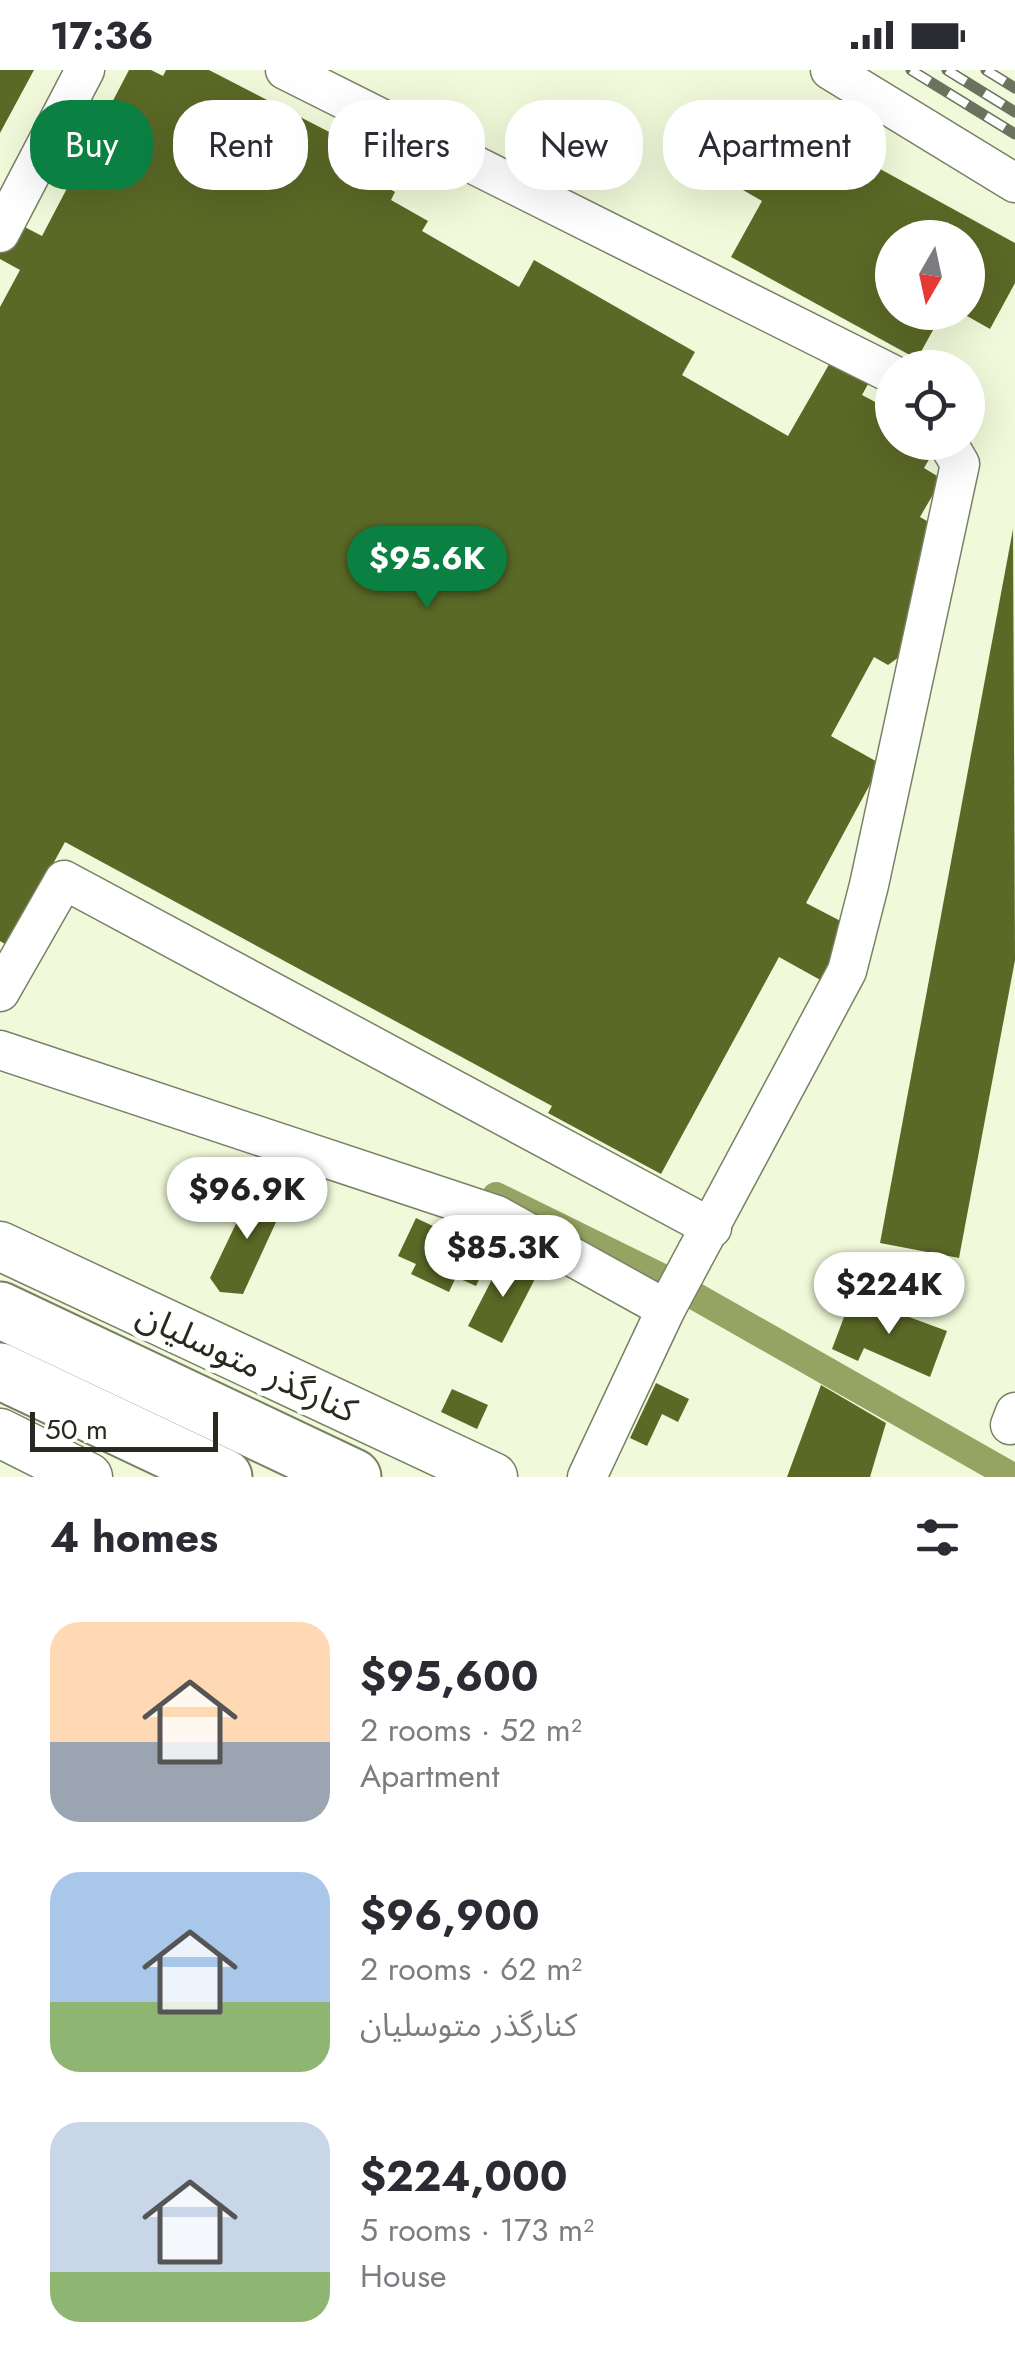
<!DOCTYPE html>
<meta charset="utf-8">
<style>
:root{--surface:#fff;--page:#f2f2f3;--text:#2b2b33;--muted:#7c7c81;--accent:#0b8043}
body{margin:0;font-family:Jost,"Noto Sans Arabic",sans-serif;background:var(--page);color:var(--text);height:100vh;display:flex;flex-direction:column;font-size:38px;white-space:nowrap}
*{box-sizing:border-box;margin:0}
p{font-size:32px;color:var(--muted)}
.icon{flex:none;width:55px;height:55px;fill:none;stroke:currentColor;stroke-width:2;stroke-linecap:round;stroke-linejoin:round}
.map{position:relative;height:1407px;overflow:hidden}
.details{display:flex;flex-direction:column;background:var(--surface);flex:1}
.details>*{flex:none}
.hud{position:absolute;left:30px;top:30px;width:955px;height:90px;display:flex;gap:20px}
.needle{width:65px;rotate:189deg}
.controls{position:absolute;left:875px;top:150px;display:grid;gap:20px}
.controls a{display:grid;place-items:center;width:110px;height:110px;border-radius:50%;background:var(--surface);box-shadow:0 10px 40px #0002;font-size:50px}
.scale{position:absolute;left:30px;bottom:25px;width:188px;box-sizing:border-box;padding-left:10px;border:5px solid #272a1e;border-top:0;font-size:28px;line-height:35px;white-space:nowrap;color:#272a1e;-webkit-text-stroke:8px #fff;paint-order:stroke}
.price{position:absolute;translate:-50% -85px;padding:0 22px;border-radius:35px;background:#fff;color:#222;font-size:32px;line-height:65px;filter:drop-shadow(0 2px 5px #0008)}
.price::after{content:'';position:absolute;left:50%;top:60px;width:30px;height:22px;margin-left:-15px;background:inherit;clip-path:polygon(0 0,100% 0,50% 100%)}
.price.current{background:var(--accent);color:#fff}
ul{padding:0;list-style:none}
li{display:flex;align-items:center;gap:30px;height:250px;padding:0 50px}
li span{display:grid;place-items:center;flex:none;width:280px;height:200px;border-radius:30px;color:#555}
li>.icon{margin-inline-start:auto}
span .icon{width:120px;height:120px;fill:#fffc;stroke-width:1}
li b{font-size:42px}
h2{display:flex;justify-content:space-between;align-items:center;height:120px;padding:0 50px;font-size:42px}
.tag{padding:0 35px;border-radius:40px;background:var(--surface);box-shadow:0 10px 40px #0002;font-size:35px;line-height:90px}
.tag.current{background:var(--accent);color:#fff}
.status{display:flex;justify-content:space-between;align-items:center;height:70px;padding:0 50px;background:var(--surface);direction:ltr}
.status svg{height:28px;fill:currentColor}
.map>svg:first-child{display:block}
</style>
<div class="status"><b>17:36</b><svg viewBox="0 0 49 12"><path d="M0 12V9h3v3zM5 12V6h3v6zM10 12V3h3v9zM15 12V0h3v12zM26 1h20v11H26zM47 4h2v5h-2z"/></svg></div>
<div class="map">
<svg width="1015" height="1407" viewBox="0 0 1015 1407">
<rect width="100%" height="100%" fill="#f0f9d9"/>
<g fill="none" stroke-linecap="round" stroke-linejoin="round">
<!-- canal -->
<path stroke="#95a462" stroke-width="28" d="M496,1126L665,1209L1013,1407"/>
</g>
<!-- building -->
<g fill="#5b6926">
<path d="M0,0H34L0,63Z"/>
<path d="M129,0H151L163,6L166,0H209L374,85L387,101L380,113L395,122L391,130L428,151L422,161L519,217L534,190L695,282L682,305L788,366L835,284L873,305L862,325L892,341V372H931L934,381L924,398L942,409L920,447L944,461L910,579L888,595L874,587L831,666L881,694L806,833L854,858L824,912L779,887L661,1104L548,1043L552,1036L65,772L8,876L0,871V237L20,200L0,189V182L15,152L42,166Z"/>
<path d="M800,55L1015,173V213L990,259L960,242H968V168H892V242H943L917,289L731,187L762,131L743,120L751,105L767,114Z"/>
<path d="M1013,459L1015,890L959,1188L880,1173Z"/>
<path d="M255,1114L268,1126H288L243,1224L220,1222L210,1208Z"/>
<path d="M416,1148L471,1174L478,1158L499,1168L476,1216L456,1207L449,1222L411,1204L416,1194L398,1186Z"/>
<path d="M504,1186L538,1203L502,1273L468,1256Z"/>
<path d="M852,1226L947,1261L930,1307L864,1278L858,1291L832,1279Z"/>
<path d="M656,1313L689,1329L678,1352L662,1344L647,1376L630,1368Z"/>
<path d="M821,1315L886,1353L870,1407H787Z"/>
<path d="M452,1319L488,1335L477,1359L441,1342Z"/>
</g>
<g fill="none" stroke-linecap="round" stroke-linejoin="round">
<!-- minor casing -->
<g stroke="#798165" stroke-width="41">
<g id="minor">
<path d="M285,0L892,304"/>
<path d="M830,0L1015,113"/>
<path d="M0,163L85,0"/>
<path d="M0,922L64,810L712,1158"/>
<path d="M0,980L497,1145L666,1239L847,901L869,815L960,394L947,372"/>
<path d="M1010,1355L1015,1342"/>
<path d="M587,1407L666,1239"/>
</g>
</g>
<!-- major casing -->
<g stroke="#798165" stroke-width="51">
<g id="major">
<path d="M0,1176L493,1407"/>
<path d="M0,1363L88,1407"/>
</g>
</g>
<!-- highway casing -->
<g stroke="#798165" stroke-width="59">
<g id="highway">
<path d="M0,1240L353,1407"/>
<path d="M0,1301L224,1407"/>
</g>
</g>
<!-- minor -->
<use href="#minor" stroke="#fff" stroke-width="38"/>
<!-- major -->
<use href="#major" stroke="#fff" stroke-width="48"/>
<!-- highway -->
<use href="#highway" stroke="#fff" stroke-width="55"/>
<!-- rail casing -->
<g stroke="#6d725f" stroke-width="11">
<g id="rail">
<path d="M911,0L1015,64"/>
<path d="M947,0L1015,42"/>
<path d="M986,0L1015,18"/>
</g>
</g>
<!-- rail -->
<use href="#rail" stroke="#fff" stroke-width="8" stroke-dasharray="22" stroke-linecap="butt"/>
</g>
<g text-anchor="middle" stroke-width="10" stroke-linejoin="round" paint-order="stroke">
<!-- street labels -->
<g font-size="35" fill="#272a1e" stroke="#fff">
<text transform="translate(247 1292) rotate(25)" y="12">کنارگذر متوسلیان</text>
</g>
</g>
</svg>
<div class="controls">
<a><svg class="needle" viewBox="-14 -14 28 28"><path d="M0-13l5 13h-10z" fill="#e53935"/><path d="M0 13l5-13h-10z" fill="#7c7c81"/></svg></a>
<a><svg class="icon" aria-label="locate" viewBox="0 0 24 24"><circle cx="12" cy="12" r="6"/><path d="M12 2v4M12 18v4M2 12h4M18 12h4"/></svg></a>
</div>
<div class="scale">50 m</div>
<b class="price current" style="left:427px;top:541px">$95.6K</b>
<b class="price" style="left:247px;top:1172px">$96.9K</b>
<b class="price" style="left:503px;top:1230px">$85.3K</b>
<b class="price" style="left:889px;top:1267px">$224K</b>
<div class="hud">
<a class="tag current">Buy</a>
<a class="tag">Rent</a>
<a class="tag">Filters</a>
<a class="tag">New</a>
<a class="tag">Apartment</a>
</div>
</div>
<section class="details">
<h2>4 homes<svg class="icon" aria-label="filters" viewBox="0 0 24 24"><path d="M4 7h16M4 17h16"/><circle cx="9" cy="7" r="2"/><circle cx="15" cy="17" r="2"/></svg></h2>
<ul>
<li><span style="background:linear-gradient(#ffd9b3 60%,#9aa5b1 0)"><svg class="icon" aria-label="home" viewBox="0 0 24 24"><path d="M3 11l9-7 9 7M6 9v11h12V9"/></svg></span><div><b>$95,600</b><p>2 rooms · 52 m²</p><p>Apartment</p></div></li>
<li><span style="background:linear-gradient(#a9c7e8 65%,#8fb573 0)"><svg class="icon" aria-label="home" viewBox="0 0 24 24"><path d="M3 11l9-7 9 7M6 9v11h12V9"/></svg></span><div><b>$96,900</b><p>2 rooms · 62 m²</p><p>کنارگذر متوسلیان</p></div></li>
<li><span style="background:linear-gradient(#c9d6e8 75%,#8fb573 0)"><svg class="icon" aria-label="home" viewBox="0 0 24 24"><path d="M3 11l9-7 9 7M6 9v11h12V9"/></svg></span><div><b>$224,000</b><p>5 rooms · 173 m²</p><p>House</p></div></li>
</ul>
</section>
